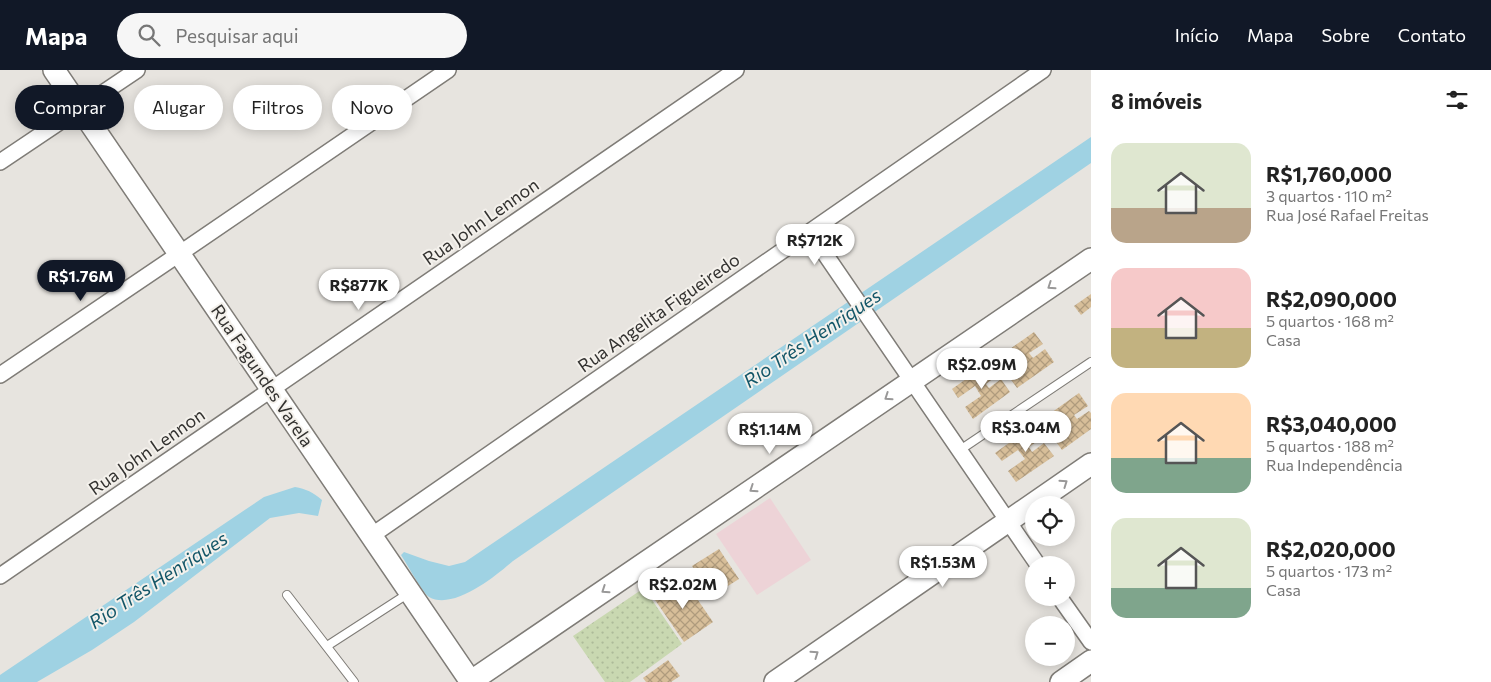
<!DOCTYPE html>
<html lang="pt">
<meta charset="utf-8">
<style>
:root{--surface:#fff;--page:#f6f6f6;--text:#222;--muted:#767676;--accent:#111827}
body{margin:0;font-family:Commissioner,sans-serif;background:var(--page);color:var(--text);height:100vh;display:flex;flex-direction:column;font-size:19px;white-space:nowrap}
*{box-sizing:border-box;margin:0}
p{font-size:16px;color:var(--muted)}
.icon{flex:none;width:28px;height:28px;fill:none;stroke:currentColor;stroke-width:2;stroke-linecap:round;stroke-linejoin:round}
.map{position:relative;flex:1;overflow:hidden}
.drawer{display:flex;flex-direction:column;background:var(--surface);width:400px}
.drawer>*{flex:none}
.hud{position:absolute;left:15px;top:15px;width:475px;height:45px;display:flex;gap:10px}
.buttons{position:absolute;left:1025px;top:426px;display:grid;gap:10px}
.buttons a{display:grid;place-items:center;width:50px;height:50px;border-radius:50%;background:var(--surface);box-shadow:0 2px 12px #0003;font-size:25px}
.price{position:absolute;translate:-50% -42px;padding:0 11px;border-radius:18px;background:#fff;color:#222;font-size:16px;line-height:32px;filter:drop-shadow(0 1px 2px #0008)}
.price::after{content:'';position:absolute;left:50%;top:30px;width:15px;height:11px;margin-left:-8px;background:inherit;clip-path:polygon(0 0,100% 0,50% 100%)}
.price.on{background:var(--accent);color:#fff}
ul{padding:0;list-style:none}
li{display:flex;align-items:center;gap:15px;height:125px;padding:0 20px}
li span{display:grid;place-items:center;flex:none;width:140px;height:100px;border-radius:15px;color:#555}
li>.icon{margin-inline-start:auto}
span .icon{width:60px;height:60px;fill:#fffc;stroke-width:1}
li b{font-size:21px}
h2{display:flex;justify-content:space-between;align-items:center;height:60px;padding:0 20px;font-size:21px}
.chip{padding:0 18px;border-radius:22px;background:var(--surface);box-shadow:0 2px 12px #0003;font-size:18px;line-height:45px}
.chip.on{background:var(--accent);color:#fff}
header{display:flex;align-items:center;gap:30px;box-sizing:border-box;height:70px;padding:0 25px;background:var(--accent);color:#fff}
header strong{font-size:24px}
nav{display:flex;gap:28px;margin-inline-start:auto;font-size:18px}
.search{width:350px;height:45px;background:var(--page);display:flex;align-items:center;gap:12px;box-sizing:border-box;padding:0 18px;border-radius:28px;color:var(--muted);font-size:19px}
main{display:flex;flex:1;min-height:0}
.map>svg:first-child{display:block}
</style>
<header>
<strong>Mapa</strong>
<div class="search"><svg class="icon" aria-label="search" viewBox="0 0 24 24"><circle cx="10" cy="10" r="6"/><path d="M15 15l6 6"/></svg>Pesquisar aqui</div>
<nav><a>Início</a><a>Mapa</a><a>Sobre</a><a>Contato</a></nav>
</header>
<main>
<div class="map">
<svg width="1091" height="612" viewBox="0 0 1091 612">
<defs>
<pattern id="grass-dots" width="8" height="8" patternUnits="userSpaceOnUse" patternTransform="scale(1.25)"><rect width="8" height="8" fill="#c9d8b1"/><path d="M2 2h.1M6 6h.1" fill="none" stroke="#adba99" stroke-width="1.8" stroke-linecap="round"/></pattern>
<pattern id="building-cross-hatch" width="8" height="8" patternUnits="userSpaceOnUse" patternTransform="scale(1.25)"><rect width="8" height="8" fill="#d7be99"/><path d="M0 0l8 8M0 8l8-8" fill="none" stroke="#af9b7d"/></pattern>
</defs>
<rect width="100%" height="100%" fill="#e7e4df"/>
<!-- education -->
<path fill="#edd3d7" d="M770,428L811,490L757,525L716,464Z"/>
<!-- grass -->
<path fill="url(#grass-dots)" d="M644,518L682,574L630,612H605L573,566Z"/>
<!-- water -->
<g fill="#9fd2e3">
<path d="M1091,67V93L513,491C496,506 453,541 429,527C422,522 407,494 401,485L404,482L429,491L449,496L465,492Z"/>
<path d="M295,417C306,419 313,422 322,430L318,446L299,443L270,448L134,552L92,580L37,612H0V605L264,427Z"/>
</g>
<!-- building -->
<g fill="url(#building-cross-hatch)">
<path d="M1091,224V237L1081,245L1074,236Z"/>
<path d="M1034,262L1043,274L1029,283L1033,288L1045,279L1054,292L1017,318L1009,307L1025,296L1018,286L1002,298L996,289Z"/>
<path d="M990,292L999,304L986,314L989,318L1001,309L1010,322L973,349L965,337L981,326L975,316L958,328L952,319Z"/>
<path d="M1079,323L1088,336L1074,345L1077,349L1089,341L1091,343V359L1062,380L1054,369L1070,357L1063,348L1047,359L1041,350Z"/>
<path d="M1034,355L1042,368L1029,377L1032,382L1044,373L1054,386L1016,412L1008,401L1025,389L1018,380L1002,391L995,383Z"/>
<path d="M719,479L739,509L712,526L692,496Z"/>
<path d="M682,507L713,552L684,572L653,527Z"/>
<path d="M668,590L680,606L671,612H646L643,608Z"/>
</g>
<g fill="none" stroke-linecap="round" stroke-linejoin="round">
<!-- lane casing -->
<g stroke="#7f7c77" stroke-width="10">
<g id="lane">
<path d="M960,380L1091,292"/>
<path d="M287,525L354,612"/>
<path d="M327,576L409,523"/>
</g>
</g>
<!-- street casing -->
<g stroke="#7f7c77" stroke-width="18">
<g id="street">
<path d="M0,92L137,0"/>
<path d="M810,162L1038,495"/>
<path d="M0,305L179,184L448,0"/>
<path d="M371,466L1043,0"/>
<path d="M0,506L736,0"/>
<path d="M1060,528L1091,572"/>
</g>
</g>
<!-- secondary casing -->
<g stroke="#7f7c77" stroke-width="24">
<g id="secondary">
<path d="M54,0L471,612"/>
<path d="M470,612L1091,189"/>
<path d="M775,612L1091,394"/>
<path d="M1061,612L1091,591"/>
</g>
</g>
<!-- lane -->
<use href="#lane" stroke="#fff" stroke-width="8"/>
<!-- street -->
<use href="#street" stroke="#fff" stroke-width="15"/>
<!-- secondary -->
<use href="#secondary" stroke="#fff" stroke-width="21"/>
</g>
<!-- one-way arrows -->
<defs><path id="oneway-chevron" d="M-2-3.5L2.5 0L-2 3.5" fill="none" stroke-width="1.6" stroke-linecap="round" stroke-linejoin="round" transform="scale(1.25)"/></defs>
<g stroke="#999898">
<use href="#oneway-chevron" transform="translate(1051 216) rotate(146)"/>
<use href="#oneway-chevron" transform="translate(888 327) rotate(146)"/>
<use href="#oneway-chevron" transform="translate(1064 413) rotate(-35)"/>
<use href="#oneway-chevron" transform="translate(753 419) rotate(146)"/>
<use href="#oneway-chevron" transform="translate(605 520) rotate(146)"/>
<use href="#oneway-chevron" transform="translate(815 584) rotate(-35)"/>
</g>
<g text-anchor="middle" stroke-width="4" stroke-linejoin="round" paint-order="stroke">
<!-- street labels -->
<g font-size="18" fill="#333230" stroke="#f4f1ec">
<text transform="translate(481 152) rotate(-35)" y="6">Rua John Lennon</text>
<text transform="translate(659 243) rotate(-35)" y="6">Rua Angelita Figueiredo</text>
<text transform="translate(262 306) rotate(56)" y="6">Rua Fagundes Varela</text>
<text transform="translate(147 382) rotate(-35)" y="6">Rua John Lennon</text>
</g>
<!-- water labels -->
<g font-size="19" font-style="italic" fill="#135668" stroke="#f4f1ec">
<text transform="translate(812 268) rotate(-34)" y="7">Rio Três Henriques</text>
<text transform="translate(158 510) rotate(-33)" y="7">Rio Três Henriques</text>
</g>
</g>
</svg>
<div class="buttons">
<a><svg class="icon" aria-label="locate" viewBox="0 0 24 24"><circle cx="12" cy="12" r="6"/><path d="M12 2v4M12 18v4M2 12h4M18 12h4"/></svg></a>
<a>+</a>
<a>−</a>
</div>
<b class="price" style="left:815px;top:196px">R$712K</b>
<b class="price on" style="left:81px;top:232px">R$1.76M</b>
<b class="price" style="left:359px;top:241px">R$877K</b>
<b class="price" style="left:982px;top:320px">R$2.09M</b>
<b class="price" style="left:1026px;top:383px">R$3.04M</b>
<b class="price" style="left:770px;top:385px">R$1.14M</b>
<b class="price" style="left:943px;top:518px">R$1.53M</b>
<b class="price" style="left:683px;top:540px">R$2.02M</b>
<div class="hud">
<a class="chip on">Comprar</a>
<a class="chip">Alugar</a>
<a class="chip">Filtros</a>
<a class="chip">Novo</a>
</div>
</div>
<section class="drawer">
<h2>8 imóveis<svg class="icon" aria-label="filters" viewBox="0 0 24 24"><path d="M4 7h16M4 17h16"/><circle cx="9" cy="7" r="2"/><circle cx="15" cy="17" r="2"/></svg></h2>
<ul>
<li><span style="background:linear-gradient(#dfe7d0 65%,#b9a48a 0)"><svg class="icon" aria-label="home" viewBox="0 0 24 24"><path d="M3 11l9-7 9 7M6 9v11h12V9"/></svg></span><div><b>R$1,760,000</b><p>3 quartos · 110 m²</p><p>Rua José Rafael Freitas</p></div></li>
<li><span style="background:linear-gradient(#f6c9c9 60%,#c2b280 0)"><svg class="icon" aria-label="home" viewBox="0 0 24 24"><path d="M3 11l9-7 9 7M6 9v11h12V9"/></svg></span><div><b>R$2,090,000</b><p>5 quartos · 168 m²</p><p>Casa</p></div></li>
<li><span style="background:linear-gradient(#ffd9b3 65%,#7fa58c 0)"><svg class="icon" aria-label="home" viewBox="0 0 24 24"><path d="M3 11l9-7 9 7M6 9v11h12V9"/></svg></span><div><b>R$3,040,000</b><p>5 quartos · 188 m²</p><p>Rua Independência</p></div></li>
<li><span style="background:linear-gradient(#dfe7d0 70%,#7fa58c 0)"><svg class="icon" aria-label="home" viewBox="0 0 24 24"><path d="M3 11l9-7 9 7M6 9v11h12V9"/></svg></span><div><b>R$2,020,000</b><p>5 quartos · 173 m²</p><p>Casa</p></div></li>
</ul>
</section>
</main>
